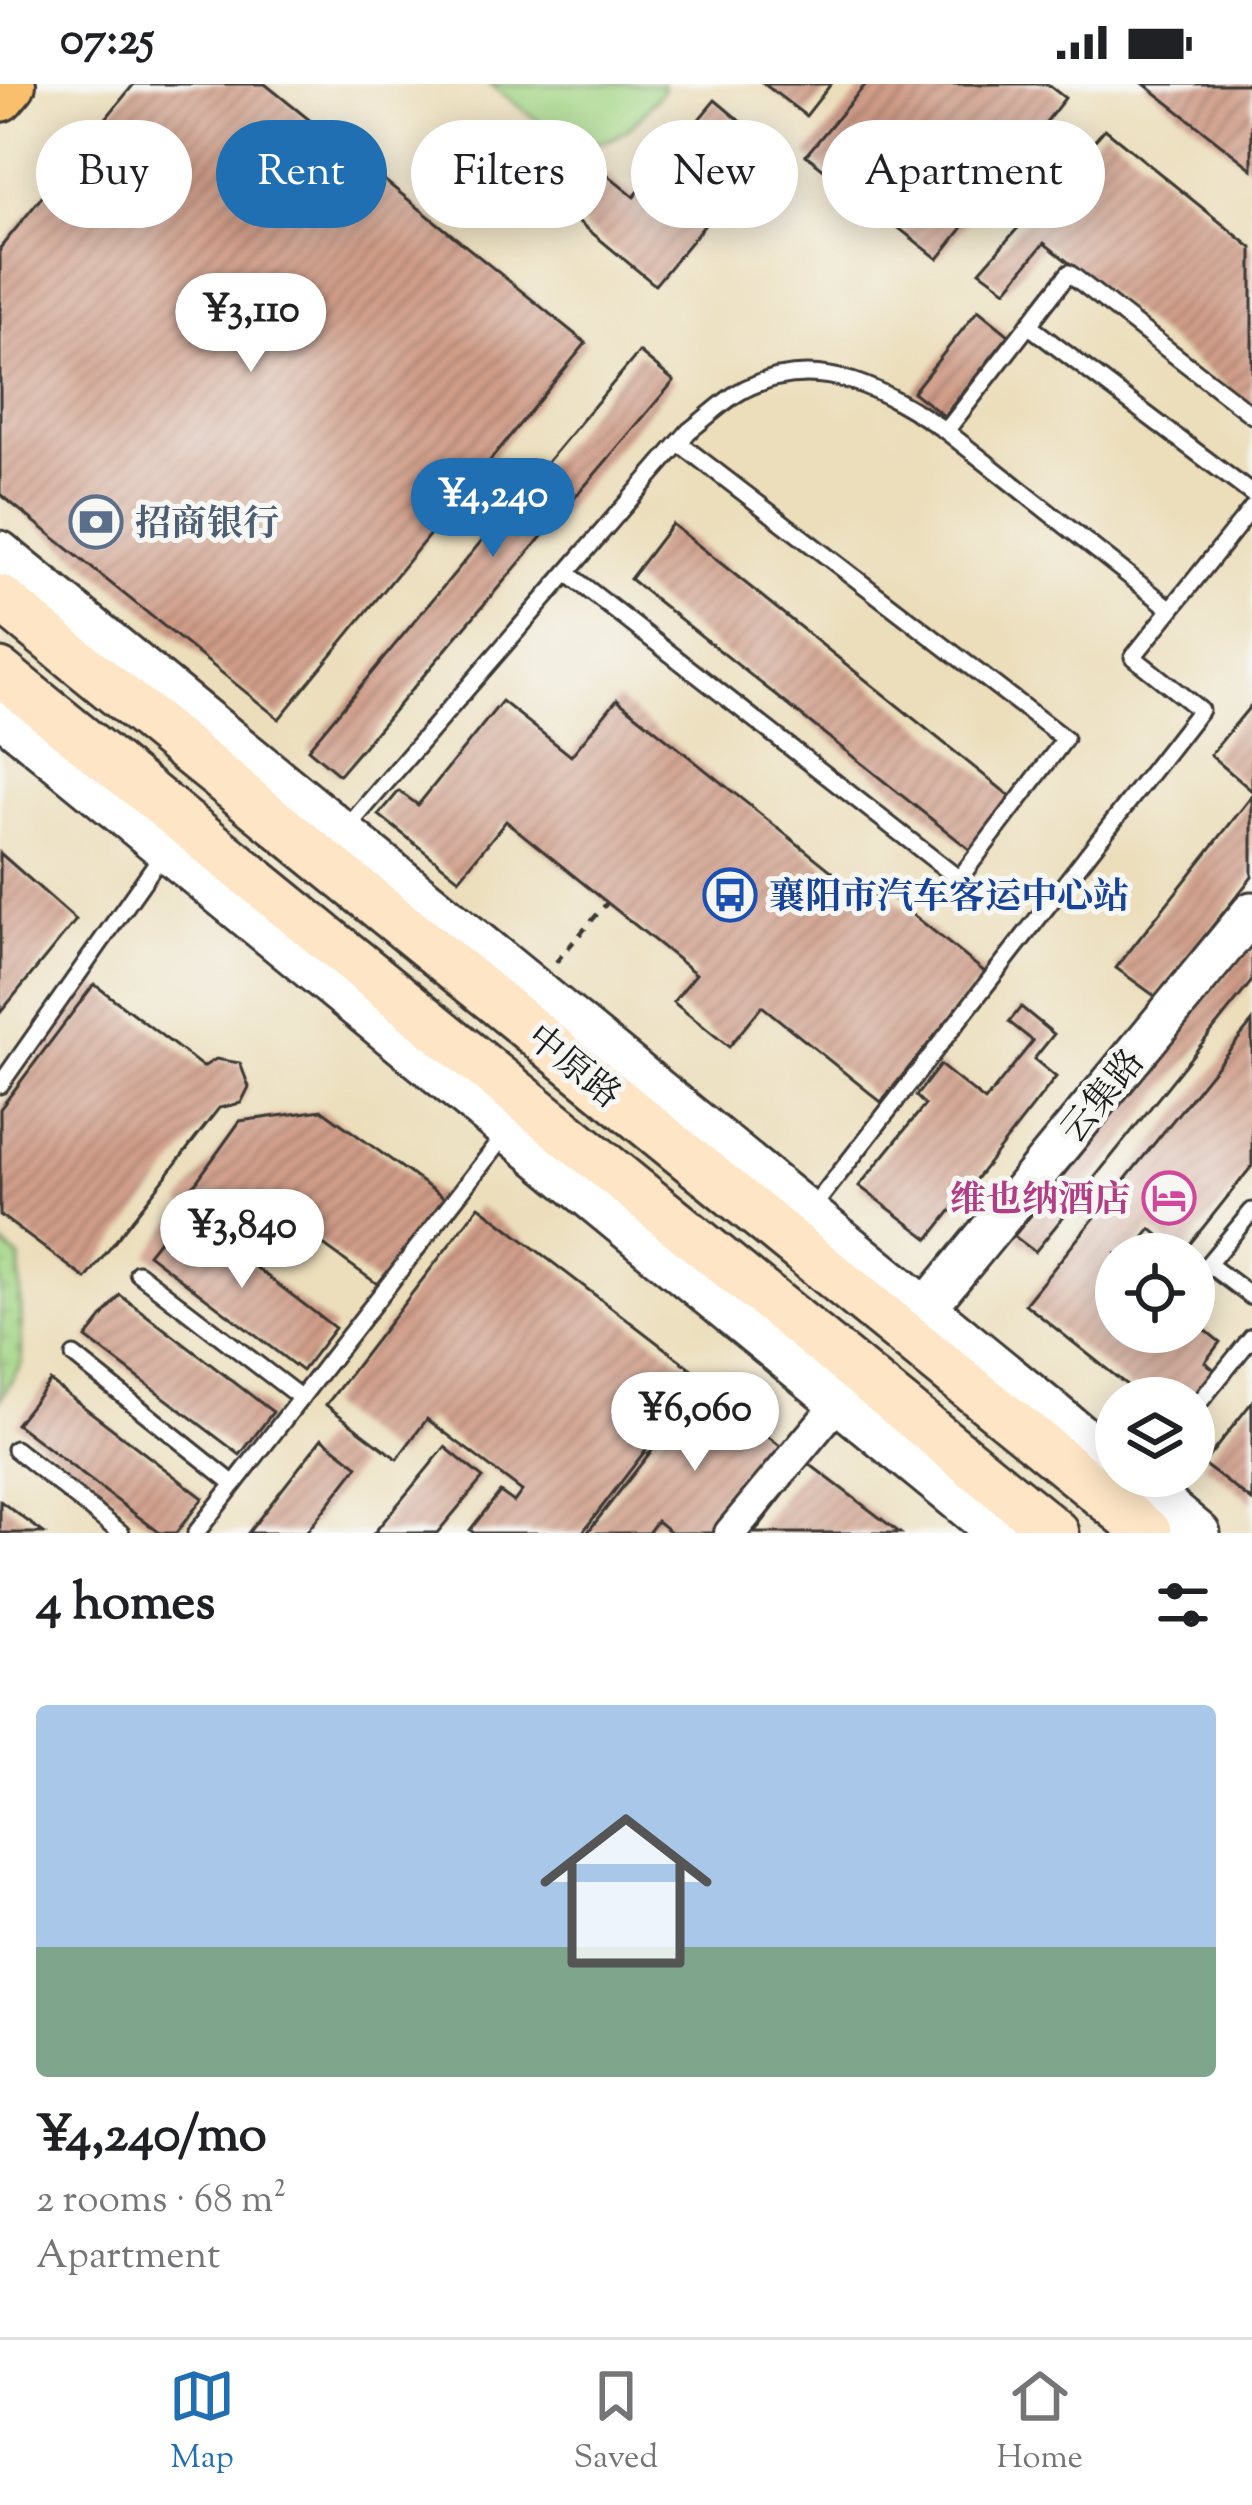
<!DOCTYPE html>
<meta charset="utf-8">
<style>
:root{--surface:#fff;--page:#f6f6f6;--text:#202124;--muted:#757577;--line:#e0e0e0;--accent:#1f6fb2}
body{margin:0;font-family:"Sorts Mill Goudy","Noto Serif SC",serif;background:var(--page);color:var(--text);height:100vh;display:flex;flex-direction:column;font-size:45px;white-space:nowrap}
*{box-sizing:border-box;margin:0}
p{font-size:39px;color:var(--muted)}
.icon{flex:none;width:66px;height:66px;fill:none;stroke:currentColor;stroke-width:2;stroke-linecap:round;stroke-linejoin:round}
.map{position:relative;height:1449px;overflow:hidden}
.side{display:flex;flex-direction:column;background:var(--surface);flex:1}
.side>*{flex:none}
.top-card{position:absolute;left:36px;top:36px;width:1182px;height:108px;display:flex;gap:24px}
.controls{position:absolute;left:1095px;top:1149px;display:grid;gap:24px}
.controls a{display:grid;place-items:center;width:120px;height:120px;border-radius:50%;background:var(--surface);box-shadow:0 6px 30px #0003;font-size:60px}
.price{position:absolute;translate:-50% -102px;padding:0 27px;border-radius:42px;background:#fff;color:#222;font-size:39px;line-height:78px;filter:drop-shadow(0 3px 6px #0008)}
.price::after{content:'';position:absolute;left:50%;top:72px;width:36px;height:27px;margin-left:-18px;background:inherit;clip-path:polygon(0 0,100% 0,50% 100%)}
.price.on{background:var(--accent);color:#fff}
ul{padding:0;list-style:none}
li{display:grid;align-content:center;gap:24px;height:636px;padding:0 36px}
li+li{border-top:3px solid var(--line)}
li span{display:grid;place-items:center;height:372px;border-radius:12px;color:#555}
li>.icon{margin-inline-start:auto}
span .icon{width:216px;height:216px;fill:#fffc;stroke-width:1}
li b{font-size:51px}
h2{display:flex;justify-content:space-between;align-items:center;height:144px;padding:0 36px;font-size:51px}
.tag{padding:0 42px;border-radius:54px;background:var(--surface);box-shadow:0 6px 30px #0003;font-size:42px;line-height:108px}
.tag.on{background:var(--accent);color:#fff}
.status{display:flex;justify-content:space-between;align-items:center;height:84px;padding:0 60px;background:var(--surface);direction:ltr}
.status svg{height:33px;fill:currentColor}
.tabs{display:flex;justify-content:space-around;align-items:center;height:168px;border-top:3px solid var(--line);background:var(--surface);font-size:33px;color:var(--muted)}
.tabs a{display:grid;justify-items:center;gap:6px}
.tabs .on{color:var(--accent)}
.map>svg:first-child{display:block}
</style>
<div class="status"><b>07:25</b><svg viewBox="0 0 49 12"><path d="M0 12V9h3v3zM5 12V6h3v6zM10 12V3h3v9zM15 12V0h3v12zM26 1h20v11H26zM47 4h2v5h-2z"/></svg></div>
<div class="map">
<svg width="1252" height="1449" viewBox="0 0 1252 1449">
<defs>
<pattern id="park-dots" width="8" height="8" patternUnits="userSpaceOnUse" patternTransform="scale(3)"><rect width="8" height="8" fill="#a4d686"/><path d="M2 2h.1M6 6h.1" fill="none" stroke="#8db773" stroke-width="1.8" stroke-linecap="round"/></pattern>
<pattern id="building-hatch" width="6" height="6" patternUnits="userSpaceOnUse" patternTransform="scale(3)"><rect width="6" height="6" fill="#d09d88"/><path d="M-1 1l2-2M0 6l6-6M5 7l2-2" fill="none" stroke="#a87f6e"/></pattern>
</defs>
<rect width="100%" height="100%" fill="#f6f6f2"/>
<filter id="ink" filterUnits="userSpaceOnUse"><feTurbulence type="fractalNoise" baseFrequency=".00833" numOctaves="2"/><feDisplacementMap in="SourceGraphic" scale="24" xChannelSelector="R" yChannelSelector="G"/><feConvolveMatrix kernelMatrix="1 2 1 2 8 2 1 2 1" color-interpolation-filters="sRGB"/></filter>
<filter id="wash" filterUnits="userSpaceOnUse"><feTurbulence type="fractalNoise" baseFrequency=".004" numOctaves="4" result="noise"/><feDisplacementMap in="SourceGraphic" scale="48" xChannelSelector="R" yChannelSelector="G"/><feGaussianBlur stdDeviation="2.7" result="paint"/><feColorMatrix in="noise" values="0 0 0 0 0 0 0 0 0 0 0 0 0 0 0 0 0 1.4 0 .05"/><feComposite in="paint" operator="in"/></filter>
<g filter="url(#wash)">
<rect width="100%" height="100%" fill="#ecdebb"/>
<!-- grass -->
<path fill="#a4d686" stroke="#607951" stroke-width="3" d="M489,0H663V6C594,98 564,55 489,0Z"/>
<!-- park -->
<path fill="url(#park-dots)" stroke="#607951" stroke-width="3" d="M0,1158L20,1175L22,1279L0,1316Z"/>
<g id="blocks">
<!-- building -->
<g fill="url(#building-hatch)">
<path d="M134,0H265L586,259L279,635L0,410V164Z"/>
<path d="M764,0H831L806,32Z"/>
<path d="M866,0H1047L1065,14L938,175L806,71Z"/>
<path d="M1144,0H1252V85Z"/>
<path d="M715,16L770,62L655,201L562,124L596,82L634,113Z"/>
<path d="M1105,45L1252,164V323L1044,159L1006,206L980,187Z"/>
<path d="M978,226L1009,251L944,332L913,308Z"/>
<path d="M639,268L674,297L339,691L308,665Z"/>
<path d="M672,440L1016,717L974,769L630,495Z"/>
<path d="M617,615L870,818L881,805L986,889L881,1018L762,922L729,963L673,918L696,890L506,737L459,795L379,731L399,707L418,721L502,617L571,672Z"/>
<path d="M1252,620V707L1210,671Z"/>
<path d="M1252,712V793L1156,913L1116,884Z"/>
<path d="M0,769L76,836L0,929Z"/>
<path d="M1252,857V897L1035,1168L1014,1152Z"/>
<path d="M94,900L203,983L216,975L240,979L249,1003L241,1019L219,1024L86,1195L0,1131V1025Z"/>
<path d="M1021,923L1054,950L1034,975L1056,993L929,1155L859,1102L925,1021L916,1012L940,981L985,1017L1033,957L1009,938Z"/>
<path d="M1252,938V1082L1182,1170L1151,1145L1131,1170H1116V1248H1194V1237L1220,1258L1205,1278L1221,1291L1197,1312L1143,1314L1025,1220Z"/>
<path d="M322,1026L444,1114L380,1202L261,1116L233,1156L181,1119L240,1037Z"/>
<path d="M479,1122L702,1293L582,1449H474L470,1446L500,1408L514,1418L522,1407L427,1335L397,1375L326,1321Z"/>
<path d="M182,1127L335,1244L302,1287L148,1170Z"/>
<path d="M120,1211L273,1328L240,1371L86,1254Z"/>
<path d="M50,1297L203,1414L176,1449H160L16,1340Z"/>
<path d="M702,1302L788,1368L724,1449H672L657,1437L648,1449H587Z"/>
<path d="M1252,1318V1417L1203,1380Z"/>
<path d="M322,1354L358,1382L306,1449H248Z"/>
<path d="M445,1363L483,1394L437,1449H374Z"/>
<path d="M808,1379L900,1449H754Z"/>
<path d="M0,1417L44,1449H0Z"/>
</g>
</g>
</g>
<g filter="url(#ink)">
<use href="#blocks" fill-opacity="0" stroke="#3b3934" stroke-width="3"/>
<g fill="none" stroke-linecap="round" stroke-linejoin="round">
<!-- service casing -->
<g stroke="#3b3934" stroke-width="21">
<g id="service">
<path d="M1028,241L1252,410"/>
<path d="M946,347L1171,525"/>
<path d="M567,489L959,795L1065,655L679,359"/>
<path d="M344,747L689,347C708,333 728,312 749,303C822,269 886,307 946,347L1069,189L1252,331"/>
<path d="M0,1001L164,768"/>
<path d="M810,1127L1200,626L1133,573L1252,424"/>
<path d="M1252,1127L1208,1180L1252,1213"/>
<path d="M138,1189L301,1314"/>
<path d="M74,1272L234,1400"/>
<path d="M1194,1325L1252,1253"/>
<path d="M15,1365L121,1449"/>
<path d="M196,1449L507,1048"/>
</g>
</g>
<!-- minor casing -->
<g stroke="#3b3934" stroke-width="36">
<path id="minor" d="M730,1449L849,1306"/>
</g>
<!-- tertiary casing -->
<g stroke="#3b3934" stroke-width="45">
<g id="tertiary">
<path d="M0,467L1116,1379"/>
<path d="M0,631L997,1449"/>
<path d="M912,1241L1252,828"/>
<path d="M1132,1392L1200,1449"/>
</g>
</g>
<!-- secondary casing -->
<g stroke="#3b3934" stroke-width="51">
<g id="secondary">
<path d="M0,514L1149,1449"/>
<path d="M0,588L1056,1449"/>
</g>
</g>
<!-- primary casing -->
<g stroke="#3b3934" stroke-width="54">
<path id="primary" d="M0,13L11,0"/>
</g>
<!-- path -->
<path stroke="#3b3934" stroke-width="4.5" stroke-dasharray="9 9" stroke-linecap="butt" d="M556,878L607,819"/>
<!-- service -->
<use href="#service" stroke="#fff" stroke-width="15"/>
<!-- minor -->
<use href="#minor" stroke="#fff" stroke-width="30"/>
<!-- tertiary -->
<use href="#tertiary" stroke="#fff" stroke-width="39"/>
<!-- secondary -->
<use href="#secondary" stroke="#fde5c5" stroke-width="45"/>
<!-- primary -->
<use href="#primary" stroke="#f9bf6d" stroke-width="48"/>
</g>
</g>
<!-- icons -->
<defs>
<g id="bank-ring" transform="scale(2.7)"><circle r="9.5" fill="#f6f6f2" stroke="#5c6f8a" stroke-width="1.5"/><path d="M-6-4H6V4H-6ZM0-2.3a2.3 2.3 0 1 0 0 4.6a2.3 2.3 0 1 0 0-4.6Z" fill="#5c6f8a"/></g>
<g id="bus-ring" transform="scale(2.7)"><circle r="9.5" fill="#f6f6f2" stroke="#1a4fb4" stroke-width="1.5"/><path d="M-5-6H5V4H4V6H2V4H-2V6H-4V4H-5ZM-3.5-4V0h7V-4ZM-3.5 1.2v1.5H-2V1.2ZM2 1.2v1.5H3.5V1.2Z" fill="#1a4fb4"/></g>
<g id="hotel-ring" transform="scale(2.7)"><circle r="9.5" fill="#f6f6f2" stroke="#d1479c" stroke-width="1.5"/><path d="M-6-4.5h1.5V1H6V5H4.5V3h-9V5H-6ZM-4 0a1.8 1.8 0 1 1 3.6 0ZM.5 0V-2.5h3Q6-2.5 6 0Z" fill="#d1479c"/></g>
</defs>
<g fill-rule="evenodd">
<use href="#bank-ring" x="96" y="438"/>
<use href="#bus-ring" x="730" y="811"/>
<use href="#hotel-ring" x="1169" y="1114"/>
</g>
<g text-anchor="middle" stroke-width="10" stroke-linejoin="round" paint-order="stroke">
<!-- service labels -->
<g font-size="36" font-weight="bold" fill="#4e5e75" stroke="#f6f6f2" text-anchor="start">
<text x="135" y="451">招商银行</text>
</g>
<!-- transit labels -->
<g font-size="36" font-weight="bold" fill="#164399" stroke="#f6f6f2" text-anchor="start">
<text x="769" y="824">襄阳市汽车客运中心站</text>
</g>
<!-- street labels -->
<g font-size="36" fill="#1c1c1c" stroke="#f6f6f2">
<text transform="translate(575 981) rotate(39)" y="13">中原路</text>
<text transform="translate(1101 1011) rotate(-51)" y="13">云集路</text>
</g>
<!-- hotel labels -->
<g font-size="36" font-weight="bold" fill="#b23c85" stroke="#f6f6f2" text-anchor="end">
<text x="1130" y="1127">维也纳酒店</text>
</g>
</g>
</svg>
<div class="controls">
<a><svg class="icon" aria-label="locate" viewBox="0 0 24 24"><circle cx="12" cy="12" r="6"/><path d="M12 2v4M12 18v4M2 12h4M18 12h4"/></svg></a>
<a><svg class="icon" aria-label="layers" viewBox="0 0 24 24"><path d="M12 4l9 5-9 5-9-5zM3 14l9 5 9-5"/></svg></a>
</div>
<b class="price" style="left:251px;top:291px">¥3,110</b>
<b class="price on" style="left:493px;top:476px">¥4,240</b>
<b class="price" style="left:242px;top:1207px">¥3,840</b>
<b class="price" style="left:695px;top:1390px">¥6,060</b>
<div class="top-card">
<a class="tag">Buy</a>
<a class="tag on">Rent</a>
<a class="tag">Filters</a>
<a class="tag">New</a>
<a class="tag">Apartment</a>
</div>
</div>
<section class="side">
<h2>4 homes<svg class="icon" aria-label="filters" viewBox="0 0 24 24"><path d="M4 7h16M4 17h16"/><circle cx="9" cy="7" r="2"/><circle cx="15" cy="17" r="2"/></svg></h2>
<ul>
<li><span style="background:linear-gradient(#a9c7e8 65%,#7fa58c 0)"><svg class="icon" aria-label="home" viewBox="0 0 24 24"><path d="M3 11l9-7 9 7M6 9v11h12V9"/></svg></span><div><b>¥4,240/mo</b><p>2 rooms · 68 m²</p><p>Apartment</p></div></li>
</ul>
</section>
<nav class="tabs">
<a class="on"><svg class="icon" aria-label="map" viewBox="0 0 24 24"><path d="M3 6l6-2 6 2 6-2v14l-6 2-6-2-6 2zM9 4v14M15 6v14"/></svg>Map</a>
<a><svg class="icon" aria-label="saved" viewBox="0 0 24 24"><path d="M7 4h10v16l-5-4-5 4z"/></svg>Saved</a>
<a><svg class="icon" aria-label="home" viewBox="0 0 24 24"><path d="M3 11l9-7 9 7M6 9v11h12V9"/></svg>Home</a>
</nav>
